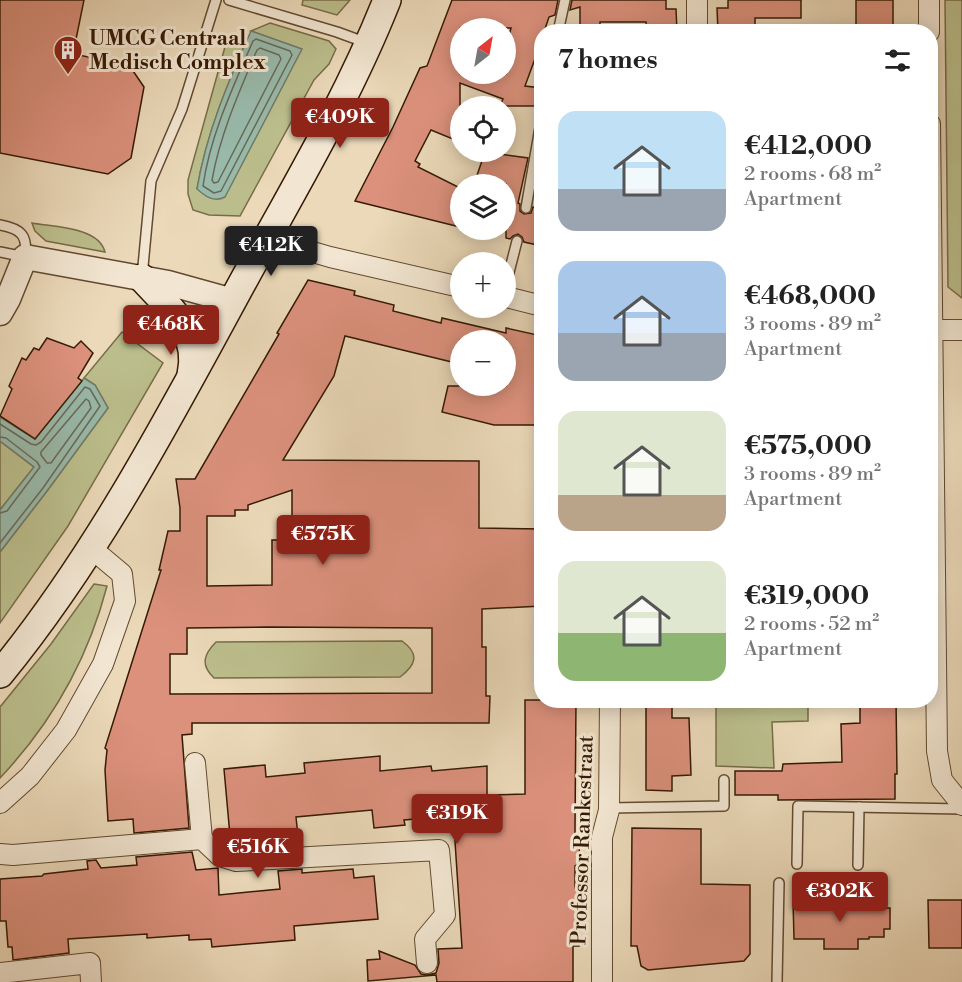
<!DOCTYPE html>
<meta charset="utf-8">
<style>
:root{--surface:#fff;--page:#f2f2f2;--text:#222;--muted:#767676;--accent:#8f2418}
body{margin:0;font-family:"Libre Bodoni",serif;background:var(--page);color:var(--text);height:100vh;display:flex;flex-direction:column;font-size:22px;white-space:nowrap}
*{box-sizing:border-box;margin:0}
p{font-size:20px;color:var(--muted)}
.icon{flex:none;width:33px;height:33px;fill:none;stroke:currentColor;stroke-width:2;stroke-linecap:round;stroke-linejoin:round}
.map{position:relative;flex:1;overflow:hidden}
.drawer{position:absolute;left:534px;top:24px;width:404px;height:684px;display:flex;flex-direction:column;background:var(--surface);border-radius:24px;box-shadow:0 3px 15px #0003}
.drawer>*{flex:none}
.needle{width:39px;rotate:31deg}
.controls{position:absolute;left:450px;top:18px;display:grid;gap:12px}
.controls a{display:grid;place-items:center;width:66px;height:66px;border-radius:50%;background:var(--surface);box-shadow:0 3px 15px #0003;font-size:30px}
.price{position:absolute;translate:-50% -51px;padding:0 14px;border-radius:6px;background:var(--accent);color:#fff;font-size:20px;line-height:39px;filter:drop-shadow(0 2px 3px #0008)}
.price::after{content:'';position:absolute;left:50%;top:36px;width:18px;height:14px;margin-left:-9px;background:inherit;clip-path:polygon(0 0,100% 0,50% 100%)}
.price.selected{background:#222;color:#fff}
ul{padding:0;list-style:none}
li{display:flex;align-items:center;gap:18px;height:150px;padding:0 24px}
li span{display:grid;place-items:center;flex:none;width:168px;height:120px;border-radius:18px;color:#555}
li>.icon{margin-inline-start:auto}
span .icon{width:72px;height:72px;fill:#fffc;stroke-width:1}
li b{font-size:26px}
h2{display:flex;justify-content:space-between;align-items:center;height:72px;padding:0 24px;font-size:26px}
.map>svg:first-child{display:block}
</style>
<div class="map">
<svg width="962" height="982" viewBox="0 0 962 982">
<rect width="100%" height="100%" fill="#ebd9b9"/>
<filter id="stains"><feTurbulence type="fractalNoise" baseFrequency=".00333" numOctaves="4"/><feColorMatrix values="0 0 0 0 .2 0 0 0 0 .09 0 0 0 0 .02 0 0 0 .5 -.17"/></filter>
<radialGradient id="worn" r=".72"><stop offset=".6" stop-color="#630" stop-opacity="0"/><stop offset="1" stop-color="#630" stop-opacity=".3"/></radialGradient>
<!-- green -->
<g fill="#bbbe8c" stroke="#786c48" stroke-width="1.5">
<path d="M303,0H350L337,15L302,5Z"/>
<path d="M945,0H962V298L948,287Z"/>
<path d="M270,23L329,41L336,49L329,64L314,80L240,216L209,215L193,210L188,194V180L228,36L246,42C225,90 206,137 197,189L301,49L251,31Z"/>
<path d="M32,223C54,227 99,227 105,252L46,241L35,231Z"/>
<path d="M122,332L163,363L68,526L0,623V552L47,491L108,408L95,385L84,378Z"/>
<path d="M0,441L34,467L0,510Z"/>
<path d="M94,584L107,586C88,659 52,723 0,778V707L51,644Z"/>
<path d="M402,641C420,654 416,665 400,677L214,678C200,665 204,654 216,642Z"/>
<path d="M716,701H808V721L772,722L774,768L716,766Z"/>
</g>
<!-- water -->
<g fill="#99baab" stroke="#717a68" stroke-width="1.5">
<path d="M251,31L302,49L225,197C214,203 205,196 197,189C206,134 228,82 251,31Z"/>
<path d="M84,378L95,385L108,408L47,491L0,552V510L34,467L0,441V417L35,439Z"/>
</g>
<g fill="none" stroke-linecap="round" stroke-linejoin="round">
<!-- shore -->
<g stroke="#676a58" stroke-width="1.5">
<path d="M256,39L290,51L292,55L221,191L214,193L203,186C210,136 233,87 253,41Z"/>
<path d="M260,48L279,55L281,59L218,182L214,183L212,180C220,135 239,92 257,50Z"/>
<path d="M86,399L89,401L91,408L51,463H47L41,455V452Z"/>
<path d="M0,424L31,444L36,445L41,442L85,387L90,389L100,406L43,488L0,543"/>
<path d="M0,437L6,438L37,462L40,467L7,511L0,513"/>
</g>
</g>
<!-- building -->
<g fill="#dc917d" stroke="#351a04" stroke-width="1.5" fill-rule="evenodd">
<path d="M0,0H84L73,54L129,65L144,87L131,158L108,174L0,153Z"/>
<path d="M452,0H558L555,15L549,17L544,32H542L540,45L525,86L542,88V106H500L503,99L460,83V142L431,130L415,161L420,164L418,167L460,188V227L355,201L393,127L420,68L427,66ZM460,28H511L506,47V74H460Z"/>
<path d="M572,0H666V9H676L677,32H647L646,22H600V32H580V7L570,10Z"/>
<path d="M728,0H801V18H755V32H718L717,8H728Z"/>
<path d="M856,0H893V27H890V30H856Z"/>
<path d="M485,152L528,158L518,203L520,204V211L524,214L531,213L533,207L542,210V246L524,242L522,237L518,234L513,236L510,239L506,238V184H474Z"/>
<path d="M308,280L355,291L354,295L394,305L393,311L441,323L442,318L506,333V328L542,336V421H536V425H494L442,412L448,386H506V340H460V364L345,336L334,376L283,460L479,461V528L542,529V606L482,609V647H486V696H490L489,723H192V734L182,735L189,828L134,833L133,819L108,821L105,770L107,750L105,748L161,570H159L168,531H180V508L176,479H195L279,334L277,333ZM292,490V540H272V585L207,586V516H235V510H248V505ZM269,627L432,628V693L170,694V654H187V628Z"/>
<path d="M47,338L74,348L81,341L93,353L78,378L82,381L35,439L0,416L12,389L9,386L22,358L26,360L34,348L39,350Z"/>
<path d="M525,700H576L575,829V841L579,845L580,863L575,866V888L579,892V946H573V982H437L436,975L368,981L367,960L380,959L379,951L415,965L421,974L427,975L436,973L439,963L438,949L462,948L453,811L415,814V819L404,820L405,825L374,828L372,810L296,817L299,846L238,849L231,847L224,769L265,765L266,777L305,773L304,763L380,756V771L431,766L432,771L487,766V795L525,794Z"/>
<path d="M860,700H896L897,774H895V799L778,800V795H735V771H782L783,764L842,762L841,724L860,723Z"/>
<path d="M646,703L672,704V718H689L691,775L672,776V791L646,790Z"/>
<path d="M632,828L701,829V884L750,885V954L744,961L648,970L641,966L637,946H631Z"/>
<path d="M192,852L196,870L218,868L219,895L280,889L278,871L302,869V873L353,869L354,878L374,876L378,919L294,926L295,940L212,947L211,939L189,940V935L147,938V934L68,939L69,953L13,960L12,947H8L6,921H0V879L42,876L44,874L88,869L87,861L96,860L101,868L137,865L136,857Z"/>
<path d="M793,900H812V905H865V901H884V908H890V929H884V937H869V939H858V949H824V939H794Z"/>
<path d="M928,900H962V948H929Z"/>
</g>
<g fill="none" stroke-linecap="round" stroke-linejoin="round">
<!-- service casing -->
<g stroke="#624a31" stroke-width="12">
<g id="service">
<path d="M229,0L337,32L367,43"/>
<path d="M558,32L565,0"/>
<path d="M526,208L542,116"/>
<path d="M0,225C21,229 28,235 25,257L0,252"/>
<path d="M142,277L151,181L182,109L216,0"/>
<path d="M506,284L517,241"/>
<path d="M609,808L724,806V780"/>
<path d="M797,864L798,806L962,809"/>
<path d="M858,865L859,807"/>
<path d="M777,982L779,883"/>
</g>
</g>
<!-- minor casing -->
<g stroke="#624a31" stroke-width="22">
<g id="minor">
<path d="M697,0V32"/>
<path d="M929,0V32"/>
<path d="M930,124L937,751L942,780L962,805"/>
<path d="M270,232L306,250L330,257L460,287"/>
<path d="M506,297L542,306"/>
<path d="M930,330H962"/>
<path d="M195,763L202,839"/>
<path d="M0,803L30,776L66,730L103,664L125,601L122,574L91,548"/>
<path d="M0,854L13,855L202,839L220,856L236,861L439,850L445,915L425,939L427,963"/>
<path d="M0,973L90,963L91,982"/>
<path d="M602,982V837L609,810L610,700"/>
</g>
</g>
<!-- tertiary casing -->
<g stroke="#624a31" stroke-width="27">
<path id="tertiary" d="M0,313L8,299L25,257L168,283L233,301"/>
</g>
<!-- secondary casing -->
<g stroke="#351a04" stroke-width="30">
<g id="secondary">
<path d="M142,278C168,307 201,331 191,375"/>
<path d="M0,674C99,553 172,412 246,276C296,185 349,96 387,0"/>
</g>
</g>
<!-- service -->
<use href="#service" stroke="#f2e6d2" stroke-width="9"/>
<!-- minor -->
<use href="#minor" stroke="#f2e6d2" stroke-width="20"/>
<!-- tertiary -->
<use href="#tertiary" stroke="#f2e6d2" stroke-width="24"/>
<!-- secondary -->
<use href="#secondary" stroke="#f2e6d2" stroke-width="27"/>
</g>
<!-- icons -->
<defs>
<g id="building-pin" transform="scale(1.5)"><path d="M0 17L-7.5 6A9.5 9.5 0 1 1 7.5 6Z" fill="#8f2418" stroke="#f2e6d2"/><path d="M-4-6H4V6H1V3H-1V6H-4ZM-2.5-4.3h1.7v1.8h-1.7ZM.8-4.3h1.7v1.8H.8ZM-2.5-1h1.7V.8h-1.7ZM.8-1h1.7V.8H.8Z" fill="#fff"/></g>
</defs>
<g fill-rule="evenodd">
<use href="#building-pin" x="68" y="50"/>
</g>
<g text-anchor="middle" stroke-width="6" stroke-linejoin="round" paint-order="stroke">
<!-- poi labels -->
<g font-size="21" font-weight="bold" fill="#351a04" stroke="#f2e6d2" text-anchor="start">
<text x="89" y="45">UMCG Centraal<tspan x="89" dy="24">Medisch Complex</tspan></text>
</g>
<!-- street labels -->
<g font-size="21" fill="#351a04" stroke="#f2e6d2">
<text transform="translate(582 840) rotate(-88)" y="7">Professor Rankestraat</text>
</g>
</g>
<rect width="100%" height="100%" filter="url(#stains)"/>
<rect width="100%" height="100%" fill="url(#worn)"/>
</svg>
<div class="controls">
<a><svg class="needle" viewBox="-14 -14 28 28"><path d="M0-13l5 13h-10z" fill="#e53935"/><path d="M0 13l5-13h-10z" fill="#767676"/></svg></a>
<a><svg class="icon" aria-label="locate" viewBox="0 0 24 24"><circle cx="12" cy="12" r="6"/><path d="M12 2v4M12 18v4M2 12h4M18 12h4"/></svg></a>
<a><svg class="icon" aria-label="layers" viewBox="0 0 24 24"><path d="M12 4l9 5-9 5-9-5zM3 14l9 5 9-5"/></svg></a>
<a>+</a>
<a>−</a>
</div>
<b class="price" style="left:340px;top:149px">€409K</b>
<b class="price selected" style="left:271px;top:277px">€412K</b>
<b class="price" style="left:171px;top:356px">€468K</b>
<b class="price" style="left:323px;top:566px">€575K</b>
<b class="price" style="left:457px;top:845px">€319K</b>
<b class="price" style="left:258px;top:879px">€516K</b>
<b class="price" style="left:840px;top:923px">€302K</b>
<section class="drawer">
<h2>7 homes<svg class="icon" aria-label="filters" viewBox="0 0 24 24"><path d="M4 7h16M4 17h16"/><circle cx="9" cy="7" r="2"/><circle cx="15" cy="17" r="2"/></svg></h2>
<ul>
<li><span style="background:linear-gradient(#bfe0f5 65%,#9aa5b1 0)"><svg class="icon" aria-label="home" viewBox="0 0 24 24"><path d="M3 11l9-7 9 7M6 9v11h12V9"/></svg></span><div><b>€412,000</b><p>2 rooms · 68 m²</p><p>Apartment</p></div></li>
<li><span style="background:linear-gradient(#a9c7e8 60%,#9aa5b1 0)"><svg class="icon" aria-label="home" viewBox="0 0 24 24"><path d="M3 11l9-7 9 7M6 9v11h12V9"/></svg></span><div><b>€468,000</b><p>3 rooms · 89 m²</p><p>Apartment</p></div></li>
<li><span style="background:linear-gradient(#dfe7d0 70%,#b9a48a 0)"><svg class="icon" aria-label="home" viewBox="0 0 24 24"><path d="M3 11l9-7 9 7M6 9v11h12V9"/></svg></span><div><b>€575,000</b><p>3 rooms · 89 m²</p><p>Apartment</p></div></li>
<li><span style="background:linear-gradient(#dfe7d0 60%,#8fb573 0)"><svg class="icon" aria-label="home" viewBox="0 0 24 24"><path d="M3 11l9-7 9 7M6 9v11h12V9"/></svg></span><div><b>€319,000</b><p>2 rooms · 52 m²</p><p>Apartment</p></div></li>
</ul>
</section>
</div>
